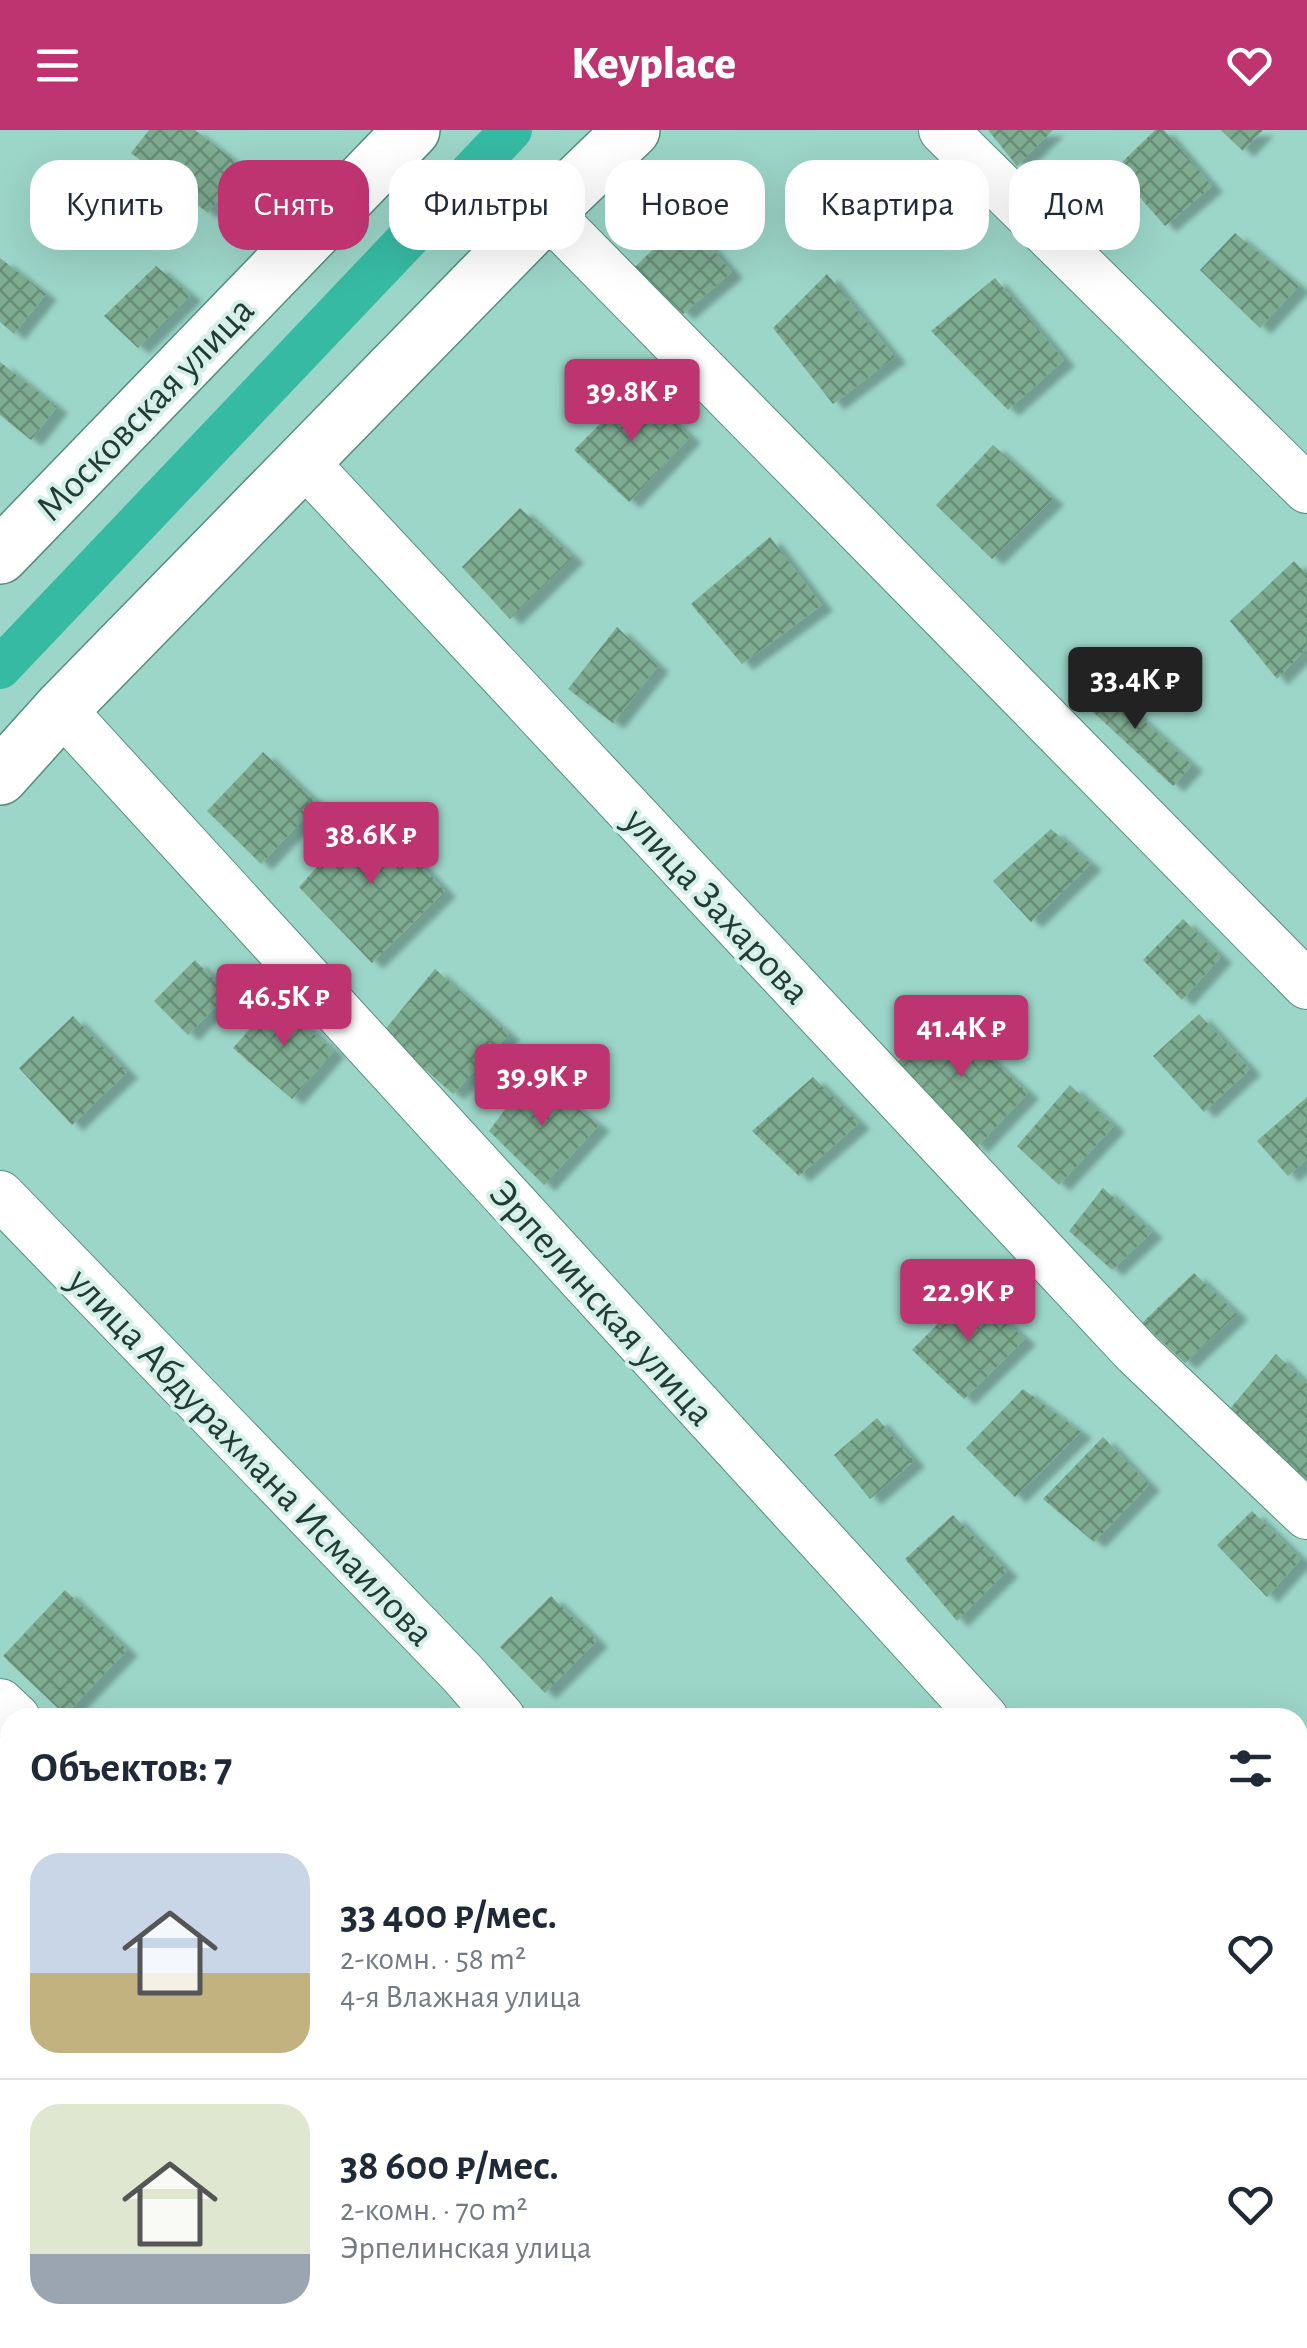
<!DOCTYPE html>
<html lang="ru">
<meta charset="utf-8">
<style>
:root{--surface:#fff;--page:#f6f6f7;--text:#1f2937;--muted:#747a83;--line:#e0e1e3;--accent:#bd3471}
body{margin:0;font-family:"Alegreya Sans",sans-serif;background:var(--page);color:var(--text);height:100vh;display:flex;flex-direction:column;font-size:38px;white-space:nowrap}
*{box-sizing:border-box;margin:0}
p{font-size:32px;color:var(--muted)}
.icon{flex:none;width:55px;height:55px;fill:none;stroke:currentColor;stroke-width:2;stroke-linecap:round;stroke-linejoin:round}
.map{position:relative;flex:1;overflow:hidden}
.panel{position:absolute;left:0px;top:1578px;width:1308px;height:642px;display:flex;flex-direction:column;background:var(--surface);border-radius:30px 30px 0 0;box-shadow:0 10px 40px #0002}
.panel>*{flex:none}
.banner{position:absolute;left:30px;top:30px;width:1248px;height:90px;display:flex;gap:20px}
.price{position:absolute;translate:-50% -85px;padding:0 22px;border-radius:10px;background:var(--accent);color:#fff;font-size:32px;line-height:65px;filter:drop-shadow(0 2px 5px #0008)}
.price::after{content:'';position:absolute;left:50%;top:60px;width:30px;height:22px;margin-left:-15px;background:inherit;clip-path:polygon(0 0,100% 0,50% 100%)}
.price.selected{background:#222;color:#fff}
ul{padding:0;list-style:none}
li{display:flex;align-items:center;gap:30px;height:250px;padding:0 30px}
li+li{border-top:2px solid var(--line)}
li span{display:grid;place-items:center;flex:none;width:280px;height:200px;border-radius:30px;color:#555}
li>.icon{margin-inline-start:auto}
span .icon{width:120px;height:120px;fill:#fffc;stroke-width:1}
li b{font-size:42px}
h2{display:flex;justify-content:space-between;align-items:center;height:120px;padding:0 30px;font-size:42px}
.tag{padding:0 35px;border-radius:30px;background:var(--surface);box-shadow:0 10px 40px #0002;font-size:35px;line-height:90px}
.tag.selected{background:var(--accent);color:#fff}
header{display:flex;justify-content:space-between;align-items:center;height:130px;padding:0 30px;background:var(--accent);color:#fff;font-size:45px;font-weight:800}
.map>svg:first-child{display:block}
</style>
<header><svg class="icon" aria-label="menu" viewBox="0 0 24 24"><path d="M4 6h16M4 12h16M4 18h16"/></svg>Keyplace<svg class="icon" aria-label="heart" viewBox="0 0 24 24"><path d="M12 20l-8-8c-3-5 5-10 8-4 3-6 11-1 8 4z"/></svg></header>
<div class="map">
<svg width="1307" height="2218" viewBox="0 0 1307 2218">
<defs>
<pattern id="building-cross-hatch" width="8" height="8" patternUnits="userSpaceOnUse" patternTransform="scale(2.5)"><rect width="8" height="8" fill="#7eac91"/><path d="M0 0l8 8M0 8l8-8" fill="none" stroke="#678d77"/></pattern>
<filter id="shadow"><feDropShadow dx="11" dy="6" stdDeviation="2.5" flood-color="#0004"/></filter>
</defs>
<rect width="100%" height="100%" fill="#9cd6c8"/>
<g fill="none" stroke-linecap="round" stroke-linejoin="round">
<!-- canal -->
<path stroke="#37baa3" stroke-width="42" d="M0,538L511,0"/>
</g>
<!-- building -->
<g fill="url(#building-cross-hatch)" filter="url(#shadow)">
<path d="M149,0H195L243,38L208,83L131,23Z"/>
<path d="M988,0H1053L1017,36Z"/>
<path d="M1155,0H1164L1212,56L1165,96L1115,39Z"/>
<path d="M1221,0H1263L1243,21Z"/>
<path d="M685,88L732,142L683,184L635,137Z"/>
<path d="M1235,103L1299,156L1260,198L1200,140Z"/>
<path d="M0,128L46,164L14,204L0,192Z"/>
<path d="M156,136L191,165L138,218L104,186Z"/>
<path d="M827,144L895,227L833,274L773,198Z"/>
<path d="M995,148L1064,230L1008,280L931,201Z"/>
<path d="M0,232L57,277L31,310L0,285Z"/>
<path d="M637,257L690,307L629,372L574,320Z"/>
<path d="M993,315L1053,369L992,429L936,375Z"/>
<path d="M520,378L573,427L510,489L462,437Z"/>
<path d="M770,407L822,475L742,534L691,474Z"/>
<path d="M1294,431L1307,445V518L1277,549L1230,491Z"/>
<path d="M617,497L658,536L613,593L568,559Z"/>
<path d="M1096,547L1192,635L1173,656L1078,568Z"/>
<path d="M263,622L318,674L261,734L207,681Z"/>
<path d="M369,679L445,761L372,833L299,757Z"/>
<path d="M1051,699L1091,734L1031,792L993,751Z"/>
<path d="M1183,789L1221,827L1182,870L1143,830Z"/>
<path d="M195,830L228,864L188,905L154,871Z"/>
<path d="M435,839L509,904L453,964L383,902Z"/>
<path d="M275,870L334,921L292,969L233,918Z"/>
<path d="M942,883L1028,963L977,1017L896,934Z"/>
<path d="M1199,884L1250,939L1204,982L1153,926Z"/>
<path d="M73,886L127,942L72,995L19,938Z"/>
<path d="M532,943L599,995L544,1055L489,1001Z"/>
<path d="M813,947L859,993L799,1046L752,1001Z"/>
<path d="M1070,955L1114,996L1059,1055L1017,1016Z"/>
<path d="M1307,967V1029L1288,1046L1257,1011Z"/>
<path d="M1103,1058L1152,1102L1112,1140L1069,1101Z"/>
<path d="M1194,1143L1237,1184L1185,1233L1142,1193Z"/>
<path d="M971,1160L1025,1209L964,1269L912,1220Z"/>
<path d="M1276,1224L1307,1254V1350L1305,1353L1229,1280Z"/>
<path d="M1023,1259L1081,1302L1015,1367L966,1318Z"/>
<path d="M877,1288L914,1331L870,1369L834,1325Z"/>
<path d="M1103,1307L1149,1355L1094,1412L1043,1369Z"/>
<path d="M1252,1381L1301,1429L1267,1467L1217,1415Z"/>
<path d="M953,1385L1007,1441L957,1491L905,1429Z"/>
<path d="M65,1460L127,1520L65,1585L3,1526Z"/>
<path d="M551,1466L597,1511L545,1563L500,1517Z"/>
<path d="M685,2210H749L762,2218H680Z"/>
</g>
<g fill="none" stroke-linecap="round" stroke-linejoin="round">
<!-- minor casing -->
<g stroke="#548d80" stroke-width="50">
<g id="minor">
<path d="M943,0L1307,359"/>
<path d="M547,82L1307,855"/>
<path d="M303,331L1137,1223L1307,1385"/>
<path d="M61,579L984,1588"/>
<path d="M0,1065L463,1544L501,1588"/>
<path d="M0,1573L16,1588"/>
<path d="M1298,1901L1307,1909"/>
<path d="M113,2218L119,2210"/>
<path d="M874,2218L880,2210"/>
</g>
</g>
<!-- major casing -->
<g stroke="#548d80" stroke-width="58">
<g id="major">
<path d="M0,426L412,0"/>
<path d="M0,647L61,579L547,82L632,0"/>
</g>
</g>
<!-- minor -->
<use href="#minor" stroke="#fff" stroke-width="48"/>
<!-- major -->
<use href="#major" stroke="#fff" stroke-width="55"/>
</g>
<g text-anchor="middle" stroke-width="8" stroke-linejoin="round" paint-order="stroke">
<!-- street labels -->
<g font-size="40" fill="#233b35" stroke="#d4f0e9">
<text transform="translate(144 278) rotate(-46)" y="14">Московская улица</text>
<text transform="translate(718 775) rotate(47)" y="14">улица Захарова</text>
<text transform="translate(603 1172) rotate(48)" y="14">Эрпелинская улица</text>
<text transform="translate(252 1326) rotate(46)" y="14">улица Абдурахмана Исмаилова</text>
</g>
</g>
</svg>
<b class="price" style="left:632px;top:314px">39.8K ₽</b>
<b class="price selected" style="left:1135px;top:602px">33.4K ₽</b>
<b class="price" style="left:371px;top:757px">38.6K ₽</b>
<b class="price" style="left:284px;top:919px">46.5K ₽</b>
<b class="price" style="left:961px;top:950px">41.4K ₽</b>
<b class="price" style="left:542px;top:999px">39.9K ₽</b>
<b class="price" style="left:968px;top:1214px">22.9K ₽</b>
<div class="banner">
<a class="tag">Купить</a>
<a class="tag selected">Снять</a>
<a class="tag">Фильтры</a>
<a class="tag">Новое</a>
<a class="tag">Квартира</a>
<a class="tag">Дом</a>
</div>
<section class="panel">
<h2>Объектов: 7<svg class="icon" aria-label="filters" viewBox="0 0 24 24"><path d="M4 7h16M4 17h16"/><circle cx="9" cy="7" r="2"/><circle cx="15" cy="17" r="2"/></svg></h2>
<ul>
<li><span style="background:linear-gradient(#c9d6e8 60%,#c2b280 0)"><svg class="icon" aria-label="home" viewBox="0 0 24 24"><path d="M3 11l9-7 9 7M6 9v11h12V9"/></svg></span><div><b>33 400 ₽/мес.</b><p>2-комн. · 58 m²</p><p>4-я Влажная улица</p></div><svg class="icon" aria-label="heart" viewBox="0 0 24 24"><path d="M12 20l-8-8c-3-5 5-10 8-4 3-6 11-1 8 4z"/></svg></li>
<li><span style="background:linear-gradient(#dfe7d0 75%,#9aa5b1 0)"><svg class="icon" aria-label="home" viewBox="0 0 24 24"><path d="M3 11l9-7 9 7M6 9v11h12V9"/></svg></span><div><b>38 600 ₽/мес.</b><p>2-комн. · 70 m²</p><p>Эрпелинская улица</p></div><svg class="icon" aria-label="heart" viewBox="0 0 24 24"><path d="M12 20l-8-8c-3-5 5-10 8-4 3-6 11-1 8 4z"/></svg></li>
</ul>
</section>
</div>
